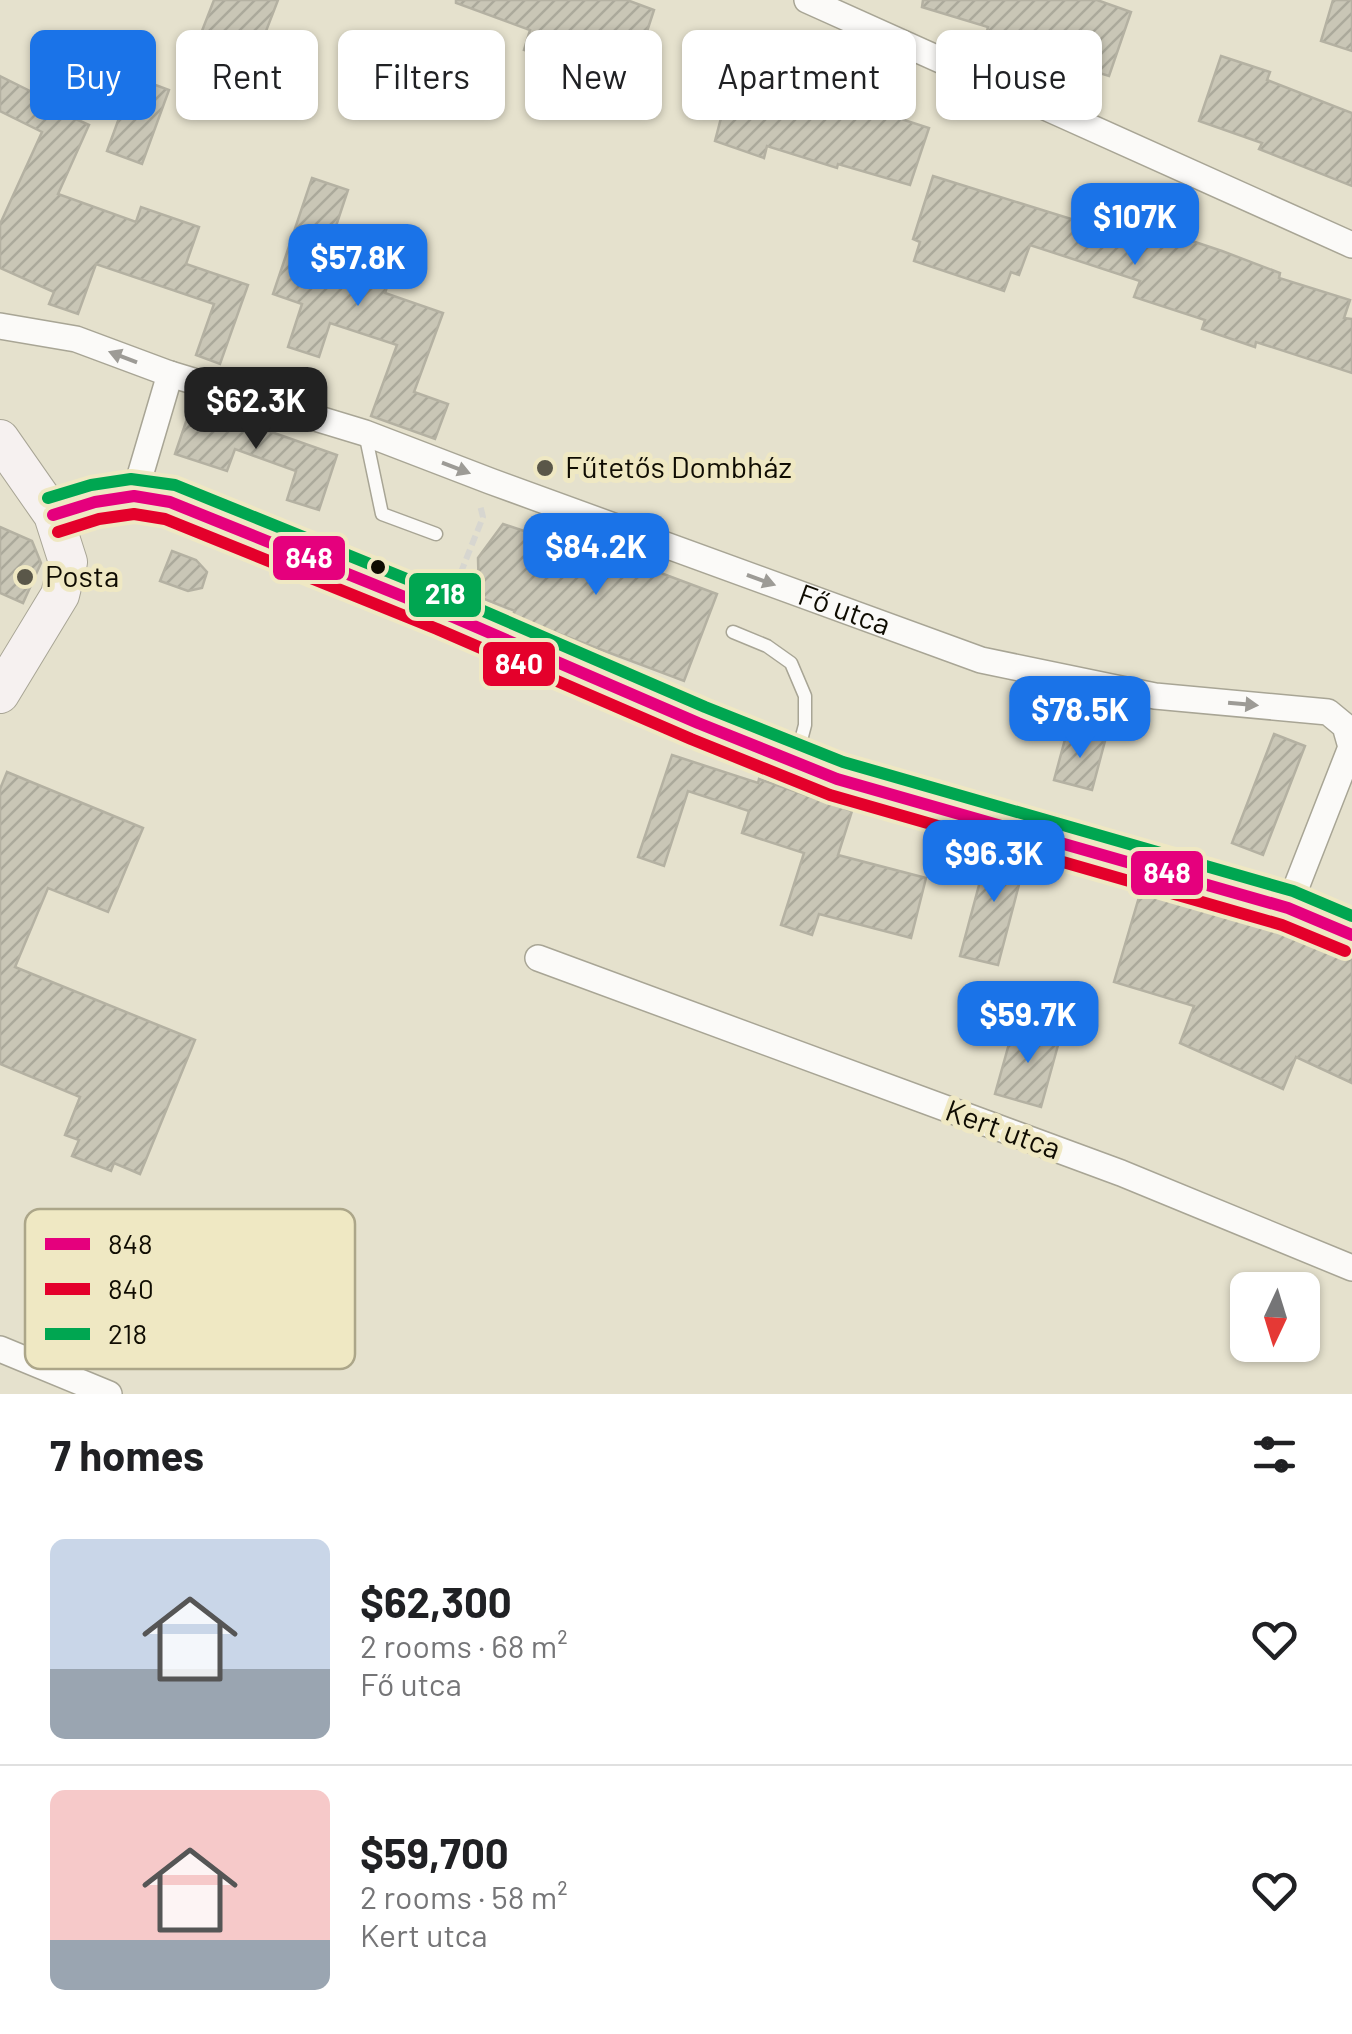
<!DOCTYPE html>
<meta charset="utf-8">
<style>
:root{--surface:#fff;--page:#f2f2f2;--text:#202124;--muted:#757577;--line:#e0e0e0;--accent:#1a73e8}
body{margin:0;font-family:Barlow,sans-serif;background:var(--page);color:var(--text);height:100vh;display:flex;flex-direction:column;font-size:38px;white-space:nowrap}
*{box-sizing:border-box;margin:0}
p{font-size:32px;color:var(--muted)}
.icon{flex:none;width:55px;height:55px;fill:none;stroke:currentColor;stroke-width:2;stroke-linecap:round;stroke-linejoin:round}
.map{position:relative;height:1394px;overflow:hidden}
.details{display:flex;flex-direction:column;background:var(--surface);flex:1}
.details>*{flex:none}
.banner{position:absolute;left:30px;top:30px;width:1292px;height:90px;display:flex;gap:20px}
.needle{width:65px;rotate:184deg}
.fabs{position:absolute;left:1230px;top:1272px;display:grid;gap:20px}
.fabs a{display:grid;place-items:center;width:90px;height:90px;border-radius:15px;background:var(--surface);box-shadow:0 2px 8px #0004;font-size:50px}
.price{position:absolute;translate:-50% -85px;padding:0 22px;border-radius:20px;background:var(--accent);color:#fff;font-size:32px;line-height:65px;filter:drop-shadow(0 2px 5px #0008)}
.price::after{content:'';position:absolute;left:50%;top:60px;width:30px;height:22px;margin-left:-15px;background:inherit;clip-path:polygon(0 0,100% 0,50% 100%)}
.price.current{background:#222;color:#fff}
ul{padding:0;list-style:none}
li{display:flex;align-items:center;gap:30px;height:250px;padding:0 50px}
li+li{border-top:2px solid var(--line)}
li span{display:grid;place-items:center;flex:none;width:280px;height:200px;border-radius:15px;color:#555}
li>.icon{margin-inline-start:auto}
span .icon{width:120px;height:120px;fill:#fffc;stroke-width:1}
li b{font-size:42px}
h2{display:flex;justify-content:space-between;align-items:center;height:120px;padding:0 50px;font-size:42px}
.tag{padding:0 35px;border-radius:15px;background:var(--surface);box-shadow:0 2px 8px #0004;font-size:35px;line-height:90px}
.tag.current{background:var(--accent);color:#fff}
.map>svg:first-child{display:block}
</style>
<div class="map">
<svg width="1352" height="1394" viewBox="0 0 1352 1394">
<defs>
<pattern id="building-hatch" width="6" height="6" patternUnits="userSpaceOnUse" patternTransform="scale(2.5)"><rect width="6" height="6" fill="#c9c6b6"/><path d="M-1 1l2-2M0 6l6-6M5 7l2-2" fill="none" stroke="#aba99b"/></pattern>
</defs>
<rect width="100%" height="100%" fill="#e5e1cd"/>
<!-- building -->
<g fill="url(#building-hatch)" stroke="#b4b1a2" stroke-width="2.5">
<path d="M214,0H278L256,57L200,36Z"/>
<path d="M456,0H627L654,10L635,68L575,45L569,64L524,50L530,30L456,3Z"/>
<path d="M923,0H1097L1131,12L1109,76L1057,60L1059,55L987,31L988,27L922,7Z"/>
<path d="M1333,0H1352V51L1321,41Z"/>
<path d="M738,53L814,77V75L862,93L858,105L929,128L910,185L838,164L837,168L767,146L764,158L715,141Z"/>
<path d="M1221,56L1270,72L1267,80L1352,113V186L1259,149L1262,143L1199,121Z"/>
<path d="M0,76L34,93L31,99L89,125L58,194L136,222L141,207L199,227L186,264L248,285L220,364L196,355L214,304L96,264L78,314L49,304L54,292L0,268V224L42,132L0,111Z"/>
<path d="M134,77L169,90L142,164L107,151Z"/>
<path d="M933,176L1084,223L1095,192L1140,209L1135,222L1222,251L1280,273L1279,278L1350,300L1344,318L1352,319V373L1256,342L1255,347L1202,329L1205,320L1134,297L1140,281L1030,245L1019,275L1011,272L1004,291L914,261L920,242L913,239Z"/>
<path d="M312,178L348,190L329,247L393,269L385,293L443,313L414,392L448,404L435,439L371,416L397,345L330,323L319,357L288,347L302,304L273,294Z"/>
<path d="M192,404L337,455L319,510L287,500L296,471L235,449L227,471L175,454Z"/>
<path d="M503,524L542,537L546,530L717,594L684,681L512,616L515,611L479,597L478,558Z"/>
<path d="M0,527L32,541L41,563L23,603L0,593Z"/>
<path d="M172,551L196,560L207,572L202,588L188,591L160,581Z"/>
<path d="M1067,732L1105,741L1092,790L1054,780Z"/>
<path d="M1274,734L1305,746L1263,855L1232,843Z"/>
<path d="M672,755L758,783L759,779L852,811L838,855L926,878L911,938L819,914L812,935L781,925L804,853L742,833L749,811L688,791L664,866L638,857Z"/>
<path d="M7,772L143,828L108,912L48,888L15,967L195,1040L140,1174L114,1163L111,1171L72,1156L79,1140L65,1135L80,1097L0,1064V789Z"/>
<path d="M990,844L1027,854L998,965L960,956Z"/>
<path d="M1142,887L1255,919L1352,959V1083L1296,1057L1283,1089L1180,1043L1194,1006L1114,982Z"/>
<path d="M1014,1026L1060,1038L1041,1107L995,1094Z"/>
</g>
<g fill="none" stroke-linecap="round" stroke-linejoin="round">
<!-- service casing -->
<g stroke="#a8a595" stroke-width="15">
<g id="service">
<path d="M365,433L382,514L436,534"/>
<path d="M733,632L767,646L791,663L805,696V725L796,759"/>
</g>
</g>
<!-- minor casing -->
<g stroke="#a8a595" stroke-width="28">
<g id="minor">
<path d="M807,0L1352,245"/>
<path id="s1" d="M0,326L76,339L170,374L365,433L490,481L981,660L1155,696L1328,712L1345,726L1351,747L1288,908"/>
<path d="M134,496L170,374"/>
<path d="M538,958L1121,1173L1352,1268"/>
<path d="M0,1349L109,1394"/>
</g>
</g>
<!-- tertiary casing -->
<g stroke="#a8a595" stroke-width="35">
<path id="tertiary" d="M53,515L95,502L134,496L170,502L444,613L698,723L837,779L1288,908L1352,935"/>
</g>
<!-- secondary casing -->
<g stroke="#a8a595" stroke-width="40">
<path id="secondary" d="M0,439L53,515L68,562L60,595L0,694"/>
</g>
<!-- path -->
<path stroke="#d7d6d0" stroke-width="6" stroke-dasharray="10 5" stroke-linecap="butt" d="M455,587L483,517L480,505"/>
<!-- service -->
<use href="#service" stroke="#fbfaf8" stroke-width="12"/>
<!-- minor -->
<use href="#minor" stroke="#fbfaf8" stroke-width="25"/>
<!-- tertiary -->
<use href="#tertiary" stroke="#fbfaf8" stroke-width="32"/>
<!-- secondary -->
<use href="#secondary" stroke="#f6f1f0" stroke-width="38"/>
<!-- bus-1 casing -->
<g stroke="#efe8c3" stroke-width="20">
<path id="bus-1" d="M53,515L95,502L134,496L170,502L444,613L698,723L837,779L1288,908L1352,935"/>
</g>
<!-- bus-2 casing -->
<g stroke="#efe8c3" stroke-width="20">
<path id="bus-2" d="M58,532L99,519L134,514L165,519L437,629L691,739L830,795L1282,925L1345,951"/>
</g>
<!-- bus-3 casing -->
<g stroke="#efe8c3" stroke-width="20">
<path id="bus-3" d="M48,498L91,485L131,479L175,485L451,597L705,707L843,762L1293,891L1352,916"/>
</g>
<!-- bus-1 -->
<use href="#bus-1" stroke="#e5007d" stroke-width="12"/>
<!-- bus-2 -->
<use href="#bus-2" stroke="#e4002b" stroke-width="12"/>
<!-- bus-3 -->
<use href="#bus-3" stroke="#00a651" stroke-width="12"/>
</g>
<!-- one-way arrows -->
<defs><path id="oneway-solid" d="M-6-.8H1V-3.2L6.5 0L1 3.2V.8H-6Z" transform="scale(2.5)"/></defs>
<g fill="#9d9b96">
<use href="#oneway-solid" transform="translate(123 357) rotate(-159)"/>
<use href="#oneway-solid" transform="translate(456 468) rotate(21)"/>
<use href="#oneway-solid" transform="translate(761 580) rotate(20)"/>
<use href="#oneway-solid" transform="translate(1243 704) rotate(5)"/>
</g>
<!-- markers -->
<g fill="#5a5749" stroke="#efe8c3" stroke-width="4">
<circle cx="545" cy="468" r="10"/>
<circle cx="25" cy="577" r="10"/>
</g>
<circle fill="#0f0c02" stroke="#efe8c3" stroke-width="4" cx="378" cy="567" r="9"/>
<g text-anchor="middle" stroke-width="10" stroke-linejoin="round" paint-order="stroke">
<!-- poi labels -->
<g font-size="30" fill="#0f0c02" stroke="#efe8c3" text-anchor="start">
<text x="565" y="478">Fűtetős Dombház</text>
<text x="45" y="587">Posta</text>
</g>
<!-- street labels -->
<g font-size="30" fill="#0f0c02" stroke="#efe8c3">
<text dy="10" stroke="none"><textPath href="#s1" startOffset="892">Fő utca</textPath></text>
<text transform="translate(1003 1130) rotate(20)" y="10">Kert utca</text>
</g>
</g>
<!-- legend -->
<rect x="25" y="1209" width="330" height="160" rx="15" fill="#efe8c3" stroke="#aca689" stroke-width="2.5"/>
<rect x="45" y="1238" width="45" height="12" fill="#e5007d"/>
<rect x="45" y="1283" width="45" height="12" fill="#e4002b"/>
<rect x="45" y="1328" width="45" height="12" fill="#00a651"/>
<g font-size="28" fill="#0f0c02">
<text x="108" y="1254">848</text>
<text x="108" y="1299">840</text>
<text x="108" y="1344">218</text>
</g>
<g stroke="#efe8c3" stroke-width="4">
<rect x="271" y="534" width="76" height="48" rx="10" fill="#e5007d"/>
<rect x="407" y="571" width="76" height="48" rx="10" fill="#00a651"/>
<rect x="481" y="640" width="76" height="48" rx="10" fill="#e4002b"/>
<rect x="1129" y="849" width="76" height="48" rx="10" fill="#e5007d"/>
</g>
<g font-size="28" text-anchor="middle" font-weight="bold" fill="#fff">
<text x="309" y="568">848</text>
<text x="445" y="604">218</text>
<text x="519" y="674">840</text>
<text x="1167" y="883">848</text>
</g>
</svg>
<div class="fabs">
<a><svg class="needle" viewBox="-14 -14 28 28"><path d="M0-13l5 13h-10z" fill="#e53935"/><path d="M0 13l5-13h-10z" fill="#757577"/></svg></a>
</div>
<b class="price" style="left:1135px;top:268px">$107K</b>
<b class="price" style="left:358px;top:309px">$57.8K</b>
<b class="price current" style="left:256px;top:452px">$62.3K</b>
<b class="price" style="left:596px;top:598px">$84.2K</b>
<b class="price" style="left:1080px;top:761px">$78.5K</b>
<b class="price" style="left:994px;top:905px">$96.3K</b>
<b class="price" style="left:1028px;top:1066px">$59.7K</b>
<div class="banner">
<a class="tag current">Buy</a>
<a class="tag">Rent</a>
<a class="tag">Filters</a>
<a class="tag">New</a>
<a class="tag">Apartment</a>
<a class="tag">House</a>
</div>
</div>
<section class="details">
<h2>7 homes<svg class="icon" aria-label="filters" viewBox="0 0 24 24"><path d="M4 7h16M4 17h16"/><circle cx="9" cy="7" r="2"/><circle cx="15" cy="17" r="2"/></svg></h2>
<ul>
<li><span style="background:linear-gradient(#c9d6e8 65%,#9aa5b1 0)"><svg class="icon" aria-label="home" viewBox="0 0 24 24"><path d="M3 11l9-7 9 7M6 9v11h12V9"/></svg></span><div><b>$62,300</b><p>2 rooms · 68 m²</p><p>Fő utca</p></div><svg class="icon" aria-label="heart" viewBox="0 0 24 24"><path d="M12 20l-8-8c-3-5 5-10 8-4 3-6 11-1 8 4z"/></svg></li>
<li><span style="background:linear-gradient(#f6c9c9 75%,#9aa5b1 0)"><svg class="icon" aria-label="home" viewBox="0 0 24 24"><path d="M3 11l9-7 9 7M6 9v11h12V9"/></svg></span><div><b>$59,700</b><p>2 rooms · 58 m²</p><p>Kert utca</p></div><svg class="icon" aria-label="heart" viewBox="0 0 24 24"><path d="M12 20l-8-8c-3-5 5-10 8-4 3-6 11-1 8 4z"/></svg></li>
</ul>
</section>
